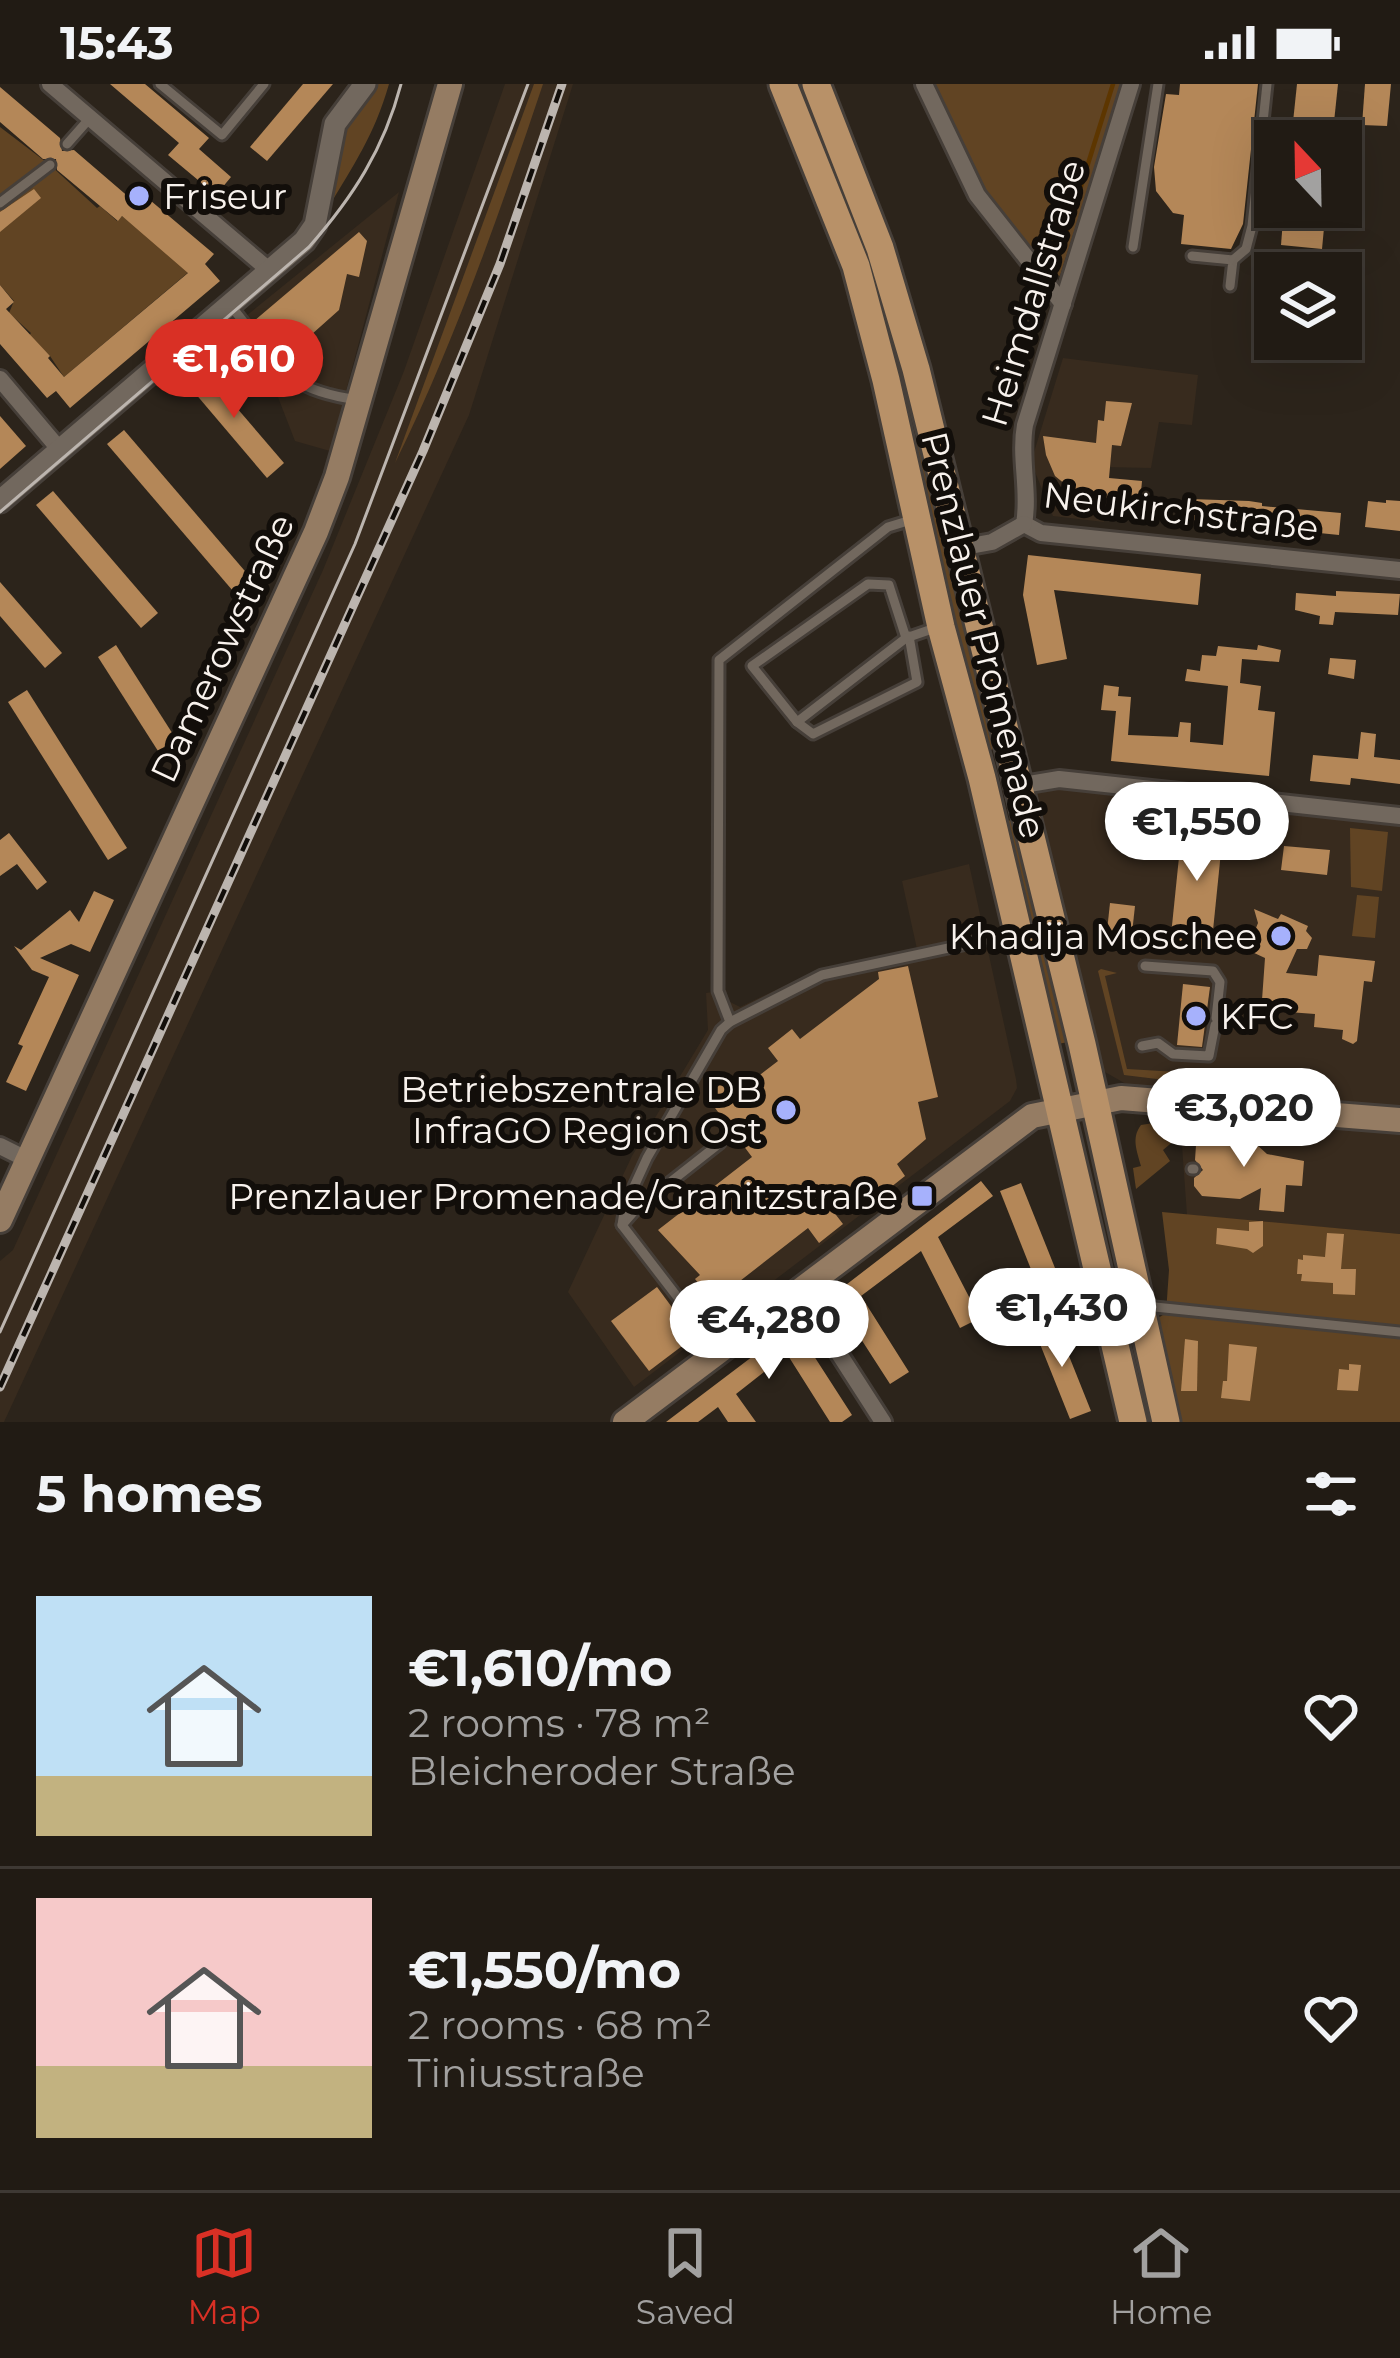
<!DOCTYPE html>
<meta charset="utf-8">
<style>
:root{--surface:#211b14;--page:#2d2822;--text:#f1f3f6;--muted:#a2a1a0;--line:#3e3934;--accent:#d93025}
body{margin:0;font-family:Montserrat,sans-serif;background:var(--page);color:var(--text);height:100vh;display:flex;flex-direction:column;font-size:45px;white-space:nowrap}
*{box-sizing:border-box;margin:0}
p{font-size:39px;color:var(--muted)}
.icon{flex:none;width:66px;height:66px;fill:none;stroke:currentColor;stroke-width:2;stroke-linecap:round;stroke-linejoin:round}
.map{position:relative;height:1338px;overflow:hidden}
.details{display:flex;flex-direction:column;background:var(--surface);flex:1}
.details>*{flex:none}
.needle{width:78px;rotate:338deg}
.tools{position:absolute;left:1254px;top:36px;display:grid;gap:24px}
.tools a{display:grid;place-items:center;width:108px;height:108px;border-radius:0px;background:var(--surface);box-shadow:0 12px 48px #0002,0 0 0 3px var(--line);font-size:60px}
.price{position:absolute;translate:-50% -102px;padding:0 27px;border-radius:42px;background:#fff;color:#222;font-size:39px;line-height:78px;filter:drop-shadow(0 3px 6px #0008)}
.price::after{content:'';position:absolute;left:50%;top:72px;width:36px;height:27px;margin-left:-18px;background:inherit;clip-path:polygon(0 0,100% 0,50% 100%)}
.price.on{background:var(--accent);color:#fff}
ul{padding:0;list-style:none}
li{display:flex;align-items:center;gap:36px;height:300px;padding:0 36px}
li+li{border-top:3px solid var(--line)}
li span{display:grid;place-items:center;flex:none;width:336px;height:240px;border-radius:0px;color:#555}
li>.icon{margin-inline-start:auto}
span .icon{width:144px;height:144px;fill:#fffc;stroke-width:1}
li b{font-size:51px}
h2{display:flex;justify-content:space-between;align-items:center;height:144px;padding:0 36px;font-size:51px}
.status{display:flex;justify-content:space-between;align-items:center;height:84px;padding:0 60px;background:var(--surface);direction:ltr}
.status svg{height:33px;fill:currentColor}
.dock{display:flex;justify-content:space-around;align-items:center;height:168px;border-top:3px solid var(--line);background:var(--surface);font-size:33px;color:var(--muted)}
.dock a{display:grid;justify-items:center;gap:6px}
.dock .on{color:var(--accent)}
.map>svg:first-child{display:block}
</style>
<div class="status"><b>15:43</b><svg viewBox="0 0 49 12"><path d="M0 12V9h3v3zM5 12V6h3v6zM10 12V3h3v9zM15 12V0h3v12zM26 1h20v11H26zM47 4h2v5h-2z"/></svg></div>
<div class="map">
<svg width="1400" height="1338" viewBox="0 0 1400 1338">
<rect width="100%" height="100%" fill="#2c241b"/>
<!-- built -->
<g fill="#382b1e">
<path d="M505,0H573L469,331L4,1338H0V1177L13,1166L323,486L404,287Z"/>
<path d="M399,108L330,367L295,357L276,308L225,249Z"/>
<path d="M1063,274L1198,291L1192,341L1159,338L1151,384L1104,383V438L1053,432L1031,378Z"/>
<path d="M1040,703L1400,740V1028L1126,1000L1105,988L1098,976L1036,713Z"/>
<path d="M969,780L1016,995L1017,1004L1010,1017L634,1303L568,1208L632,1072L708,946L706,909L726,906L728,917L740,923L805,892L917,865L902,797Z"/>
<path d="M1180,1034L1276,1044L1400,1046V1150L1187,1131Z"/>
</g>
<!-- green -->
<g fill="#614423">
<path d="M373,0H389C374,52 354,80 328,124L344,40Z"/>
<path d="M534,0H543C500,128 455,257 395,379Z"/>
<path d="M935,0H1121L1060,192C1052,188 1042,185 1036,179C1004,149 940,42 935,0Z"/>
<path d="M0,43L50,81L97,124L100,122L117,137L122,132L191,186L64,293L50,272L29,252L31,249L9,229L14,217L0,201Z"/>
<path d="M919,358L995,665L989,666L957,555L915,359Z"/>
<path d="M1013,736L1068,958L1058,960L1006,737Z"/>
<path d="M1350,744L1388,748L1382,807L1351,803Z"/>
<path d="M1357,811L1379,813L1375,854L1352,852Z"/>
<path d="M1101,885L1117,889L1105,892L1127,985L1195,989L1198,1000L1124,991L1098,887Z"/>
<path d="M1160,1038L1180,1039L1182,1061L1176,1055L1163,1066L1170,1077L1136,1105L1133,1084L1141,1082C1137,1067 1131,1054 1141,1041Z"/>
<path d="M1162,1128L1400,1150V1338H1180L1157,1240L1158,1234L1166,1229L1169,1186Z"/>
</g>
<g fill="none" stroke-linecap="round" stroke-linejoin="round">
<!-- stream -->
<path stroke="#5d3600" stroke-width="4.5" d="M1060,169L1113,0"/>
</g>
<!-- building -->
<g fill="#b48758">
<path d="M110,0H145L209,54L199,65L231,93L216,111L168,71L179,59Z"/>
<path d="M303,0H333L267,77L250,63Z"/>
<path d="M1180,0H1258L1243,140L1231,165L1181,160L1184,131L1173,129L1156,107L1154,83L1166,10L1179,11Z"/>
<path d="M1297,0H1338L1332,57H1291Z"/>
<path d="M1365,0H1391L1387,42L1362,41Z"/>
<path d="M0,3L60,54L62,67L74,66L131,115L138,106L214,170L205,180L220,197L70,324L56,307L47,314L0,260V201L14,218L6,225L50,272L48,274L64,293L188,189L122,132L118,137L57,86L56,75H43L0,38Z"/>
<path d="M34,105L41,114L0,148V128Z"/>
<path d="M1284,123H1326L1322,165L1281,161Z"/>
<path d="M359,148L367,157L359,193L347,190L339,226L284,275L254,237Z"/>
<path d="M200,281L284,379L267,394L183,295Z"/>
<path d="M1106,317L1132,319L1121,362L1112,361L1109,394L1142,397L1140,419L1076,409L1055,392L1046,371L1043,352L1096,359L1098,336L1104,337Z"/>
<path d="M0,332L26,362L0,385Z"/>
<path d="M124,346L250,493L233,507L107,360Z"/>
<path d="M53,407L158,529L141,544L36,421Z"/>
<path d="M1190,415L1249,417L1262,419V422L1341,429L1339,451L1182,435L1183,423H1190Z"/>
<path d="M1386,416L1400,417V447L1365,443L1368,417L1386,419Z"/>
<path d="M1028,471L1201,490L1198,521L1054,506L1067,575L1037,581L1023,511Z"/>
<path d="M0,498L62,569L45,584L0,532Z"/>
<path d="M1336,507L1400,510L1398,531L1335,528L1333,541L1319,540L1320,532L1295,526L1296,509L1336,512Z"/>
<path d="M116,561L176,655L158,667L98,573Z"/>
<path d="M1258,561L1281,566L1279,578L1242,575L1240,599L1261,602L1258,626L1275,628L1269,692L1111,677L1116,627L1101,626L1104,601L1119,603L1118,612L1131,613L1128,651L1178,653L1180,638L1191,639L1190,658L1223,661L1228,602L1185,597L1187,585L1200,587L1202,571L1216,572L1218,562L1257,566Z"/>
<path d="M1330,574L1356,576L1354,595L1328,590Z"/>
<path d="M27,606L127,764L108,776L8,618Z"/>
<path d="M1361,648L1376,650L1374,673L1400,676V700L1351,694L1350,701L1310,697L1313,671L1358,675Z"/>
<path d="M1183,734L1224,738L1211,866L1170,861Z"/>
<path d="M9,749L47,798L37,806L17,780L0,792V756Z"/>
<path d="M1284,762L1330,766L1327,791L1281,786Z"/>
<path d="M94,807L114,816L90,868L71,860L40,874L79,891L26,1007L6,998L23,962L18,960L49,893L32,886L14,862L21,866L70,826L79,838Z"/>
<path d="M1110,819L1135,822L1131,858L1106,856Z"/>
<path d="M1254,825L1278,835L1281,830L1308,842L1306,847L1312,854L1307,865H1297L1286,889L1317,892L1319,871L1375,877L1372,898L1364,897L1357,957L1353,960L1342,955L1343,946L1314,943L1315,930L1275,927V931L1261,930L1265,874L1237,861L1243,849L1252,854L1258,839Z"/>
<path d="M908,882L938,1013L918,1018L926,1055L897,1080L905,1092L881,1111L871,1098L833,1127L843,1140L819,1159L808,1144L713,1218L695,1195L700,1191L658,1146L752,1073L706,1012L730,993L740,1006L778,977L768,964L792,945L800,955L879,895L878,888Z"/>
<path d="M1183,900L1210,903L1202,963L1177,961Z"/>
<path d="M1208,1046L1245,1050L1267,1070L1304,1077L1302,1102L1286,1101L1284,1128L1259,1126L1261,1104L1240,1115L1202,1112L1194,1102V1094L1203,1086L1195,1076L1196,1061L1197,1055Z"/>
<path d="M981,1097L993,1112L938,1153L980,1234L960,1244L921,1167L861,1212L909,1288L890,1300L841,1224L833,1230L825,1217Z"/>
<path d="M1021,1099L1061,1199L1040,1208L1000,1107Z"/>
<path d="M1263,1137V1162L1253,1169L1247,1165L1216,1160L1217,1144L1249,1147V1138Z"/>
<path d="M1327,1149L1344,1150L1341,1185H1356L1355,1211L1333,1210V1199L1301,1197L1302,1190H1297L1298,1175L1303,1176V1171L1325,1173Z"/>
<path d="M657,1203L694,1253L649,1287L611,1237Z"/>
<path d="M802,1235L810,1249L803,1255L852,1331L842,1338H830L787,1270L736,1310L756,1338H728L718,1323L698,1338H666Z"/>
<path d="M1055,1237L1091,1327L1070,1335L1034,1245Z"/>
<path d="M1185,1255L1198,1257L1197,1307H1181Z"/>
<path d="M1229,1260L1257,1263L1250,1317L1221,1314L1223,1297H1227Z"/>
<path d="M1349,1280L1361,1281L1358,1307L1337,1306L1339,1285L1349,1286Z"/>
</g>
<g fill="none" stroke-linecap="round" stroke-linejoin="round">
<!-- service casing -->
<g stroke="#463f39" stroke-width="15">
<g id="service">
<path d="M160,0L222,51L264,0"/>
<path d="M67,60L90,34"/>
<path d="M0,119L50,81"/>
<path d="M1133,163L1158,0"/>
<path d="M1192,172L1233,176L1230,202"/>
<path d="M1233,176L1246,165L1252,142L1267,0"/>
<path d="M230,221C277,277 278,305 358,316"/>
<path d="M906,554L889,501L868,500L752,582L797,638L813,650L917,598L909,552"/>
<path d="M797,638L906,554L935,544"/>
<path d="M1145,882L1213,887L1220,898L1216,934"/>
<path d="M730,938L718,907L719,576L888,443L911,436"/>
<path d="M1142,962L1158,959L1173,970L1209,972L1215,941"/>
<path d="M1192,1085H1194"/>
<path d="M622,1141L636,1125L720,1059"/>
<path d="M1145,1225L1155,1223L1400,1248"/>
<path d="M719,1267L622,1141L625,1122L647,1074L721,946L730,938L822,891L1014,850"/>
</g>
</g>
<!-- minor casing -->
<g stroke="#463f39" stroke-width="22">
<g id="minor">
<path d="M50,0L270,187"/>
<path d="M924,0L977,111L1063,220"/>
<path d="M0,295L60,366"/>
<path d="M1024,440C1030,407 1019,374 1025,341L1131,0"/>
<path d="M1024,440L1041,449L1400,486"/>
<path d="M959,464L992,458L1024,440"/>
<path d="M1017,702L1059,695L1400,732"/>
<path d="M0,1062L28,1076"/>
<path d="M798,1206L883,1338"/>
</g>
</g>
<!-- tertiary casing -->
<g stroke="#463f39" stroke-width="27">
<path id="tertiary" d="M0,417L304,157L315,141L335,40L365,0"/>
</g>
<!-- secondary casing -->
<g stroke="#463f39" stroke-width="30">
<g id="secondary">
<path d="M0,1136L316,448L337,393L450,0"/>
<path d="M625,1338L1032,1032L1121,1014L1400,1036"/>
</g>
</g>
<!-- primary casing -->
<g stroke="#463f39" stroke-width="33">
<g id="primary">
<path d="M783,0L856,182L886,296L941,543L982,694L1133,1338"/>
<path d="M816,0L880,164L916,285L1082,960L1166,1338"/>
</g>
</g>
<!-- service -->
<use href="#service" stroke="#72685e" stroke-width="9"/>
<!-- minor -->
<use href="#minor" stroke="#72685e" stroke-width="16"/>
<!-- tertiary -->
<use href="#tertiary" stroke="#72685e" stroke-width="21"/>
<!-- secondary -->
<use href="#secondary" stroke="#957c63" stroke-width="24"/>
<!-- primary -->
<use href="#primary" stroke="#b89168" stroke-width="27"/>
<!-- tram -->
<g stroke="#bcb5af" stroke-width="3">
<path d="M0,428L309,163C353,113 384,65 401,0"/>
<path d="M0,1248L355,460L528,0"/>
</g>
<!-- rail casing -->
<g stroke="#bcb5af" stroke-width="9">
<path id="rail" d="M0,1303L423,367L500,180L562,0"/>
</g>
<!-- rail -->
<use href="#rail" stroke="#120e0a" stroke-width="4.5" stroke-dasharray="14" stroke-linecap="butt"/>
</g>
<!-- markers -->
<g fill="#a6b1fc" stroke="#120e0a" stroke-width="4.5">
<circle cx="139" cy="112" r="12"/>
<circle cx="1281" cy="852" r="12"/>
<circle cx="1196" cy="932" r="12"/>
<circle cx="786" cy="1026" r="12"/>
<rect x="910" y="1100" width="24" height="24" rx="6"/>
</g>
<g text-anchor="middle" stroke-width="12" stroke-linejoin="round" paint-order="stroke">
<!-- poi labels -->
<g font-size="36" fill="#f8f2ed" stroke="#120e0a" text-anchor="end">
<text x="163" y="125" text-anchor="start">Friseur</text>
<text x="1257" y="865">Khadija Moschee</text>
<text x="1220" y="945" text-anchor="start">KFC</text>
<text x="762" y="1018">Betriebszentrale DB<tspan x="762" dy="41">InfraGO Region Ost</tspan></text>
<text x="898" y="1125">Prenzlauer Promenade/Granitzstraße</text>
</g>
<!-- street labels -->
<g font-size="36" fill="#f8f2ed" stroke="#120e0a">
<text transform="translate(1033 209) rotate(-73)" y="13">Heimdallstraße</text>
<text transform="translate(1181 427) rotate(7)" y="13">Neukirchstraße</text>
<text transform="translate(984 551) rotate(76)" y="13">Prenzlauer Promenade</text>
<text transform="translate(222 564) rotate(-65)" y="13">Damerowstraße</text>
</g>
</g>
</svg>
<div class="tools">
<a><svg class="needle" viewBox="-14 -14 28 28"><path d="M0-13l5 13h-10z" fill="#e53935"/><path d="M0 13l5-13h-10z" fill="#a2a1a0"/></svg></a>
<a><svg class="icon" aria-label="layers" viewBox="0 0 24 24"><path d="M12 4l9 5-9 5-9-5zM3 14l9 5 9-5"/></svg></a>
</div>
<b class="price on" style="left:234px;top:337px">€1,610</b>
<b class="price" style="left:1197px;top:800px">€1,550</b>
<b class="price" style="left:1244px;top:1086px">€3,020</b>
<b class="price" style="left:1062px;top:1286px">€1,430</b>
<b class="price" style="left:769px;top:1298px">€4,280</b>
</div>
<section class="details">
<h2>5 homes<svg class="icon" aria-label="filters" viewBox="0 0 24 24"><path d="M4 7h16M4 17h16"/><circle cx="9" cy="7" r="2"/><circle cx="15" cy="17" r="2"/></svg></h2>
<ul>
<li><span style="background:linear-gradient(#bfe0f5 75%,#c2b280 0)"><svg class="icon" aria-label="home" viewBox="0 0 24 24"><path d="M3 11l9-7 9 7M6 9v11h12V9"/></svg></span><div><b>€1,610/mo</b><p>2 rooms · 78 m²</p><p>Bleicheroder Straße</p></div><svg class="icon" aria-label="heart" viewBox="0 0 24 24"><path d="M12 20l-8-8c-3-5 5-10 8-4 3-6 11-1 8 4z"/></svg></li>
<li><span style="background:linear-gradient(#f6c9c9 70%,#c2b280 0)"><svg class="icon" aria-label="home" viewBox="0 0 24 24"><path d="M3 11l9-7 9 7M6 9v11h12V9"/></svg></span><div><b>€1,550/mo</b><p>2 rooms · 68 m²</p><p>Tiniusstraße</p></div><svg class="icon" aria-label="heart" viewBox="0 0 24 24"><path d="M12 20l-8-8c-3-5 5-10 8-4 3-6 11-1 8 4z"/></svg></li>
</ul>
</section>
<nav class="dock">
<a class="on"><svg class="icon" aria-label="map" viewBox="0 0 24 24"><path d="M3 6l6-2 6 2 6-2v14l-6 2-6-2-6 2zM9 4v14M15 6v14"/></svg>Map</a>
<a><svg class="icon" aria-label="saved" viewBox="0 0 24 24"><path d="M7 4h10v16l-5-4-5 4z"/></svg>Saved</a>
<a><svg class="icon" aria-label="home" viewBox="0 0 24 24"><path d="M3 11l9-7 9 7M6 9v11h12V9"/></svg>Home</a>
</nav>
